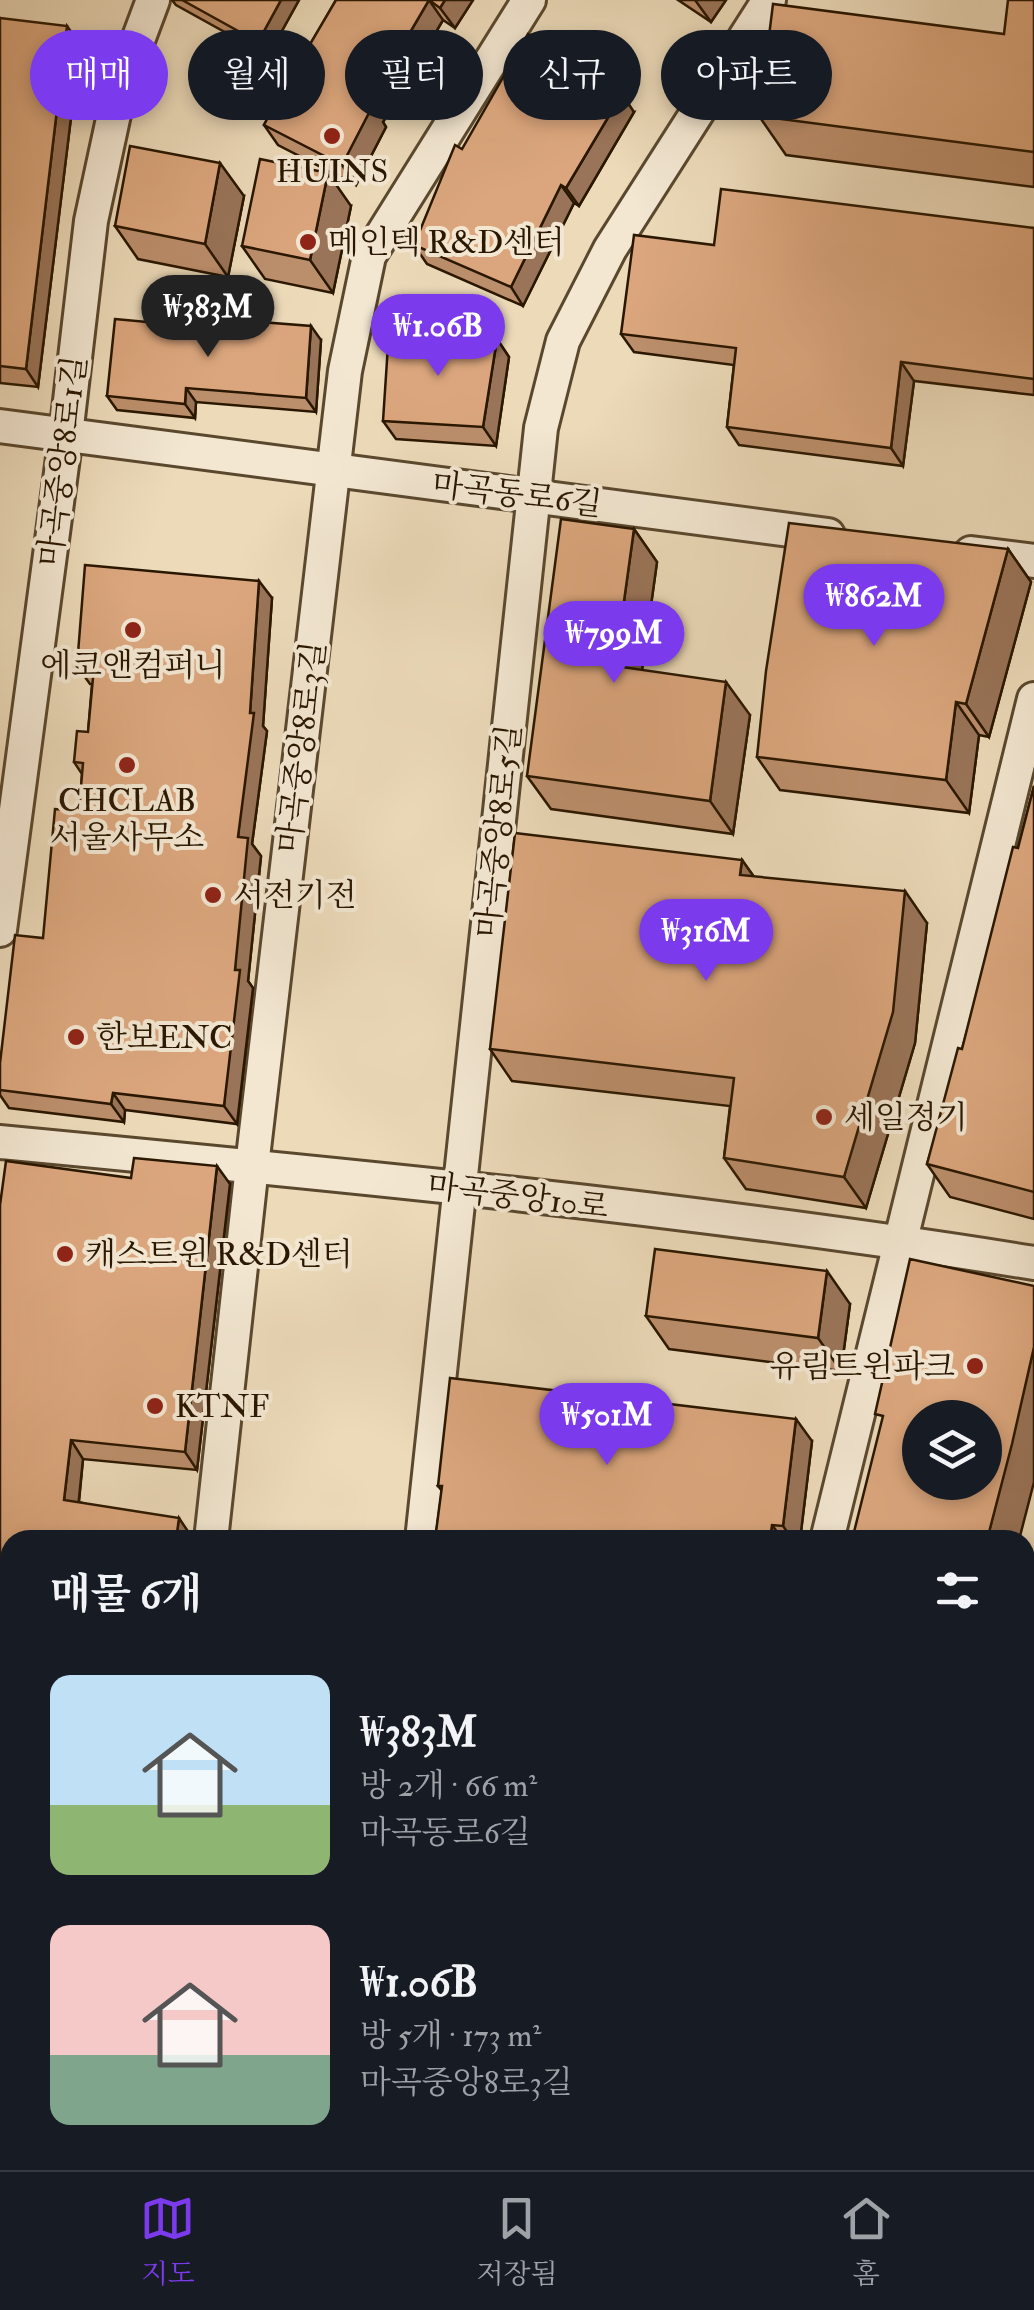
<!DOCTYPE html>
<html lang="ko">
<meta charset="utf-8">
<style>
:root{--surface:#171b24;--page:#20242c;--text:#f1f3f6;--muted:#9ea1a6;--line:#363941;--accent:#7c3aed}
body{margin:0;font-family:"IM FELL Double Pica","Noto Serif KR",serif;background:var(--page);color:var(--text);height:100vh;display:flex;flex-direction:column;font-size:38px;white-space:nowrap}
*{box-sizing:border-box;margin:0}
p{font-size:32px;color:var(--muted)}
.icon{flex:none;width:55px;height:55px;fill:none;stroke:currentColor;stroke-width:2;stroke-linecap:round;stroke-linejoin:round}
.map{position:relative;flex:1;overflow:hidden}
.sheet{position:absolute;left:0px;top:1530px;width:1035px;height:640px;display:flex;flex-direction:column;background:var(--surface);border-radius:30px 30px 0 0;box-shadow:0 5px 15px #0003}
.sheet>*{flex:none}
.banner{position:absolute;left:30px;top:30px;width:975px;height:90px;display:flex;gap:20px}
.controls{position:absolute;left:902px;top:1400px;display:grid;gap:20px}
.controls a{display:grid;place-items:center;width:100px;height:100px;border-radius:50%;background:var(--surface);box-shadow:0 5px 15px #0003;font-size:50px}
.price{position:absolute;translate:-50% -85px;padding:0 22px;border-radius:35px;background:var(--accent);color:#fff;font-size:32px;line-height:65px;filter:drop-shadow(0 2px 5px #0008)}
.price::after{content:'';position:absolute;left:50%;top:60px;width:30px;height:22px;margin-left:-15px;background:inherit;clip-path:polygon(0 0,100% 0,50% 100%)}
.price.selected{background:#222;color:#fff}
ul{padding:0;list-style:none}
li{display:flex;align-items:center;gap:30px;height:250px;padding:0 50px}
li span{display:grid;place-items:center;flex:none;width:280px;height:200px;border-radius:20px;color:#555}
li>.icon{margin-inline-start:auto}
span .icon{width:120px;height:120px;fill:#fffc;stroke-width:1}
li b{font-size:42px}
h2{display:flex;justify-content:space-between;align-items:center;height:120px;padding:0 50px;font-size:42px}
.pill{padding:0 35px;border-radius:45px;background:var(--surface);box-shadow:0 5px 15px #0003;font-size:35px;line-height:90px}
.pill.selected{background:var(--accent);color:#fff}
.tab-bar{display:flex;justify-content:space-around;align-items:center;height:140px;border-top:2px solid var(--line);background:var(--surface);font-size:28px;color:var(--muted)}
.tab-bar a{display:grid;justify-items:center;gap:5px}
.tab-bar .selected{color:var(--accent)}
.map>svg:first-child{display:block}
</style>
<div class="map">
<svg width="1034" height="2170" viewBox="0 0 1034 2170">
<rect width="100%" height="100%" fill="#ecdab9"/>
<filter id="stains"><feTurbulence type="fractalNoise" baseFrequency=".002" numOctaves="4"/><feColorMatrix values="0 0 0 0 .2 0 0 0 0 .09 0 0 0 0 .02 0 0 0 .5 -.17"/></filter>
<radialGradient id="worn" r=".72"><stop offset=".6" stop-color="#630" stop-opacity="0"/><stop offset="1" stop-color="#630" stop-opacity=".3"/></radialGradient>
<!-- green -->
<path fill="#b6c091" stroke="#706c48" stroke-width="2.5" d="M0,1683L10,1685V1848L0,1847Z"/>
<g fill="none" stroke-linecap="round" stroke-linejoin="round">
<!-- minor casing -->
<g stroke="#5a482e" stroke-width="38">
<g id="minor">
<path d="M0,426L828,535"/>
<path d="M971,553L1034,561"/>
<path d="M0,930L66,435L91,221L119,91L153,0"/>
<path d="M0,1142C345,1175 691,1208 1034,1263"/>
<path d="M211,1540L252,1166L345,371L369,256L529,0"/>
<path d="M422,1540L541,428L563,341L610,249L769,0"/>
<path d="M827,1540L1034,699"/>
<path d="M0,1668L10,1670"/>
<path d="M1025,1778L1034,1781"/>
<path d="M143,2170L144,2160"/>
<path d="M355,2170L356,2160"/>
<path d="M672,2170L674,2160"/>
</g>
</g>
<!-- major casing -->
<g stroke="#2a1700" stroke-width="45">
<g id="major">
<path d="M1025,1747L1034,1712"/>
<path d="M916,2170L918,2160"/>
</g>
</g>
<!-- minor -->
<use href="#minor" stroke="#f3e7d2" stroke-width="32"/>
<!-- major -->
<use href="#major" stroke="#e6bd7c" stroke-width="40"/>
</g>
<!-- wall -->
<g fill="#bc8f6c" stroke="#2a1700" stroke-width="2.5">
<path d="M172,0H299L268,56L176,5Z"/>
<path d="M336,0H473L455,28L443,20L383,122L386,127L356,185L278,145L264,125Z"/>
<path d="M678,0H726L711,22Z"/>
<path d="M1034,0V187L786,155L759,116L1004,34Z"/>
<path d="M0,18L80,44L38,387L0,383Z"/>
<path d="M634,112L579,206L574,203L523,306L427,264L414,245L462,149Z"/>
<path d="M244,196L228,277L138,259L115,226Z"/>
<path d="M351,206L333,293L265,279L242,246Z"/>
<path d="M1034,228V395L914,381L903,466L739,445L727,427L734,365L634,352L621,334L714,245Z"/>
<path d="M497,339L509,357L496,446L396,439L383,421Z"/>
<path d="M321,340L316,412L196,402L195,418L117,410L107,396Z"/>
<path d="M634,529L657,562L642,670L750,715L733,834L551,809L527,776Z"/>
<path d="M1008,549L1031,582L989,737L979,735L969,813L780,790L757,757Z"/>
<path d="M272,598L263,726L267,731L252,844L261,856L248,981L253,988L237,1124L125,1110L124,1122L9,1108L0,1095V1090L79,811L82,774L74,762L88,732L92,684H90L77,666Z"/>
<path d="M1034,786V1219L950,1197L927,1164L962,1049L1018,848Z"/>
<path d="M742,860L754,877L927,923L915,1043L866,1208L746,1189L724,1158L730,1106L512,1081L490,1049Z"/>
<path d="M131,1178L230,1184L197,1470L83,1459L79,1502L191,1536V1540H10V1624L0,1623V1205Z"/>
<path d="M850,1304L841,1371L669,1349L646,1316Z"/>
<path d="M812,1441L800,1540H435L442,1491L438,1486Z"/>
<path d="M0,1852L10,1853V1976L0,1975Z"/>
<path d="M1034,1971V2068L1025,2064V1973Z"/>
<path d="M10,2009V2127L6,2122L0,2121V2021L4,2022Z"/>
<path d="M189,2160H308L307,2170H256Z"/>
<path d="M369,2160H645L644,2170H376Z"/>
<path d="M710,2160H845L842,2170H716Z"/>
</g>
<!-- shaded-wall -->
<g fill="#997458" stroke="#2a1700" stroke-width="2.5">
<path d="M281,0H299L268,56L258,42Z"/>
<path d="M429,0L443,20L383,122L386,127L356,185L342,165L368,104Z"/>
<path d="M445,0H473L455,28L440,8Z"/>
<path d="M695,0H726L711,22Z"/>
<path d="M67,26L80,44L38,387L26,369Z"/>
<path d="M622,94L634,112L579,206L566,188Z"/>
<path d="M220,163L244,196L228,277L205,244Z"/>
<path d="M328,173L351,206L333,293L310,260Z"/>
<path d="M561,185L574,203L523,306L511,287Z"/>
<path d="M311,326L321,340L316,412L306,398Z"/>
<path d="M497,339L509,357L496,446L483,427Z"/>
<path d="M901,362L914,381L903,466L891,448Z"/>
<path d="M186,388L196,402L195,418L185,404Z"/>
<path d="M634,529L657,562L638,699L615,666Z"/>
<path d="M1008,549L1031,582L989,737L966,704Z"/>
<path d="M259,581L272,598L263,726L267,731L252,844L261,856L248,981L253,988L237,1124L224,1106L235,970L238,837L250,713Z"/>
<path d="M726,682L750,715L733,834L710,801Z"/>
<path d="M956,702L979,735L969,813L946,780Z"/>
<path d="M742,860L764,891L740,875Z"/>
<path d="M905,891L927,923L915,1043L866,1208L844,1177Z"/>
<path d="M113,1093L125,1110L124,1122L111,1104Z"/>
<path d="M217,1166L230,1184L197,1470L185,1452Z"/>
<path d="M827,1271L850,1304L841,1371L818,1338Z"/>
<path d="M1034,1347V1482L1019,1540H987Z"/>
<path d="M796,1419L812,1441L800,1540H793L783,1526Z"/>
<path d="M71,1440L83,1459L77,1518L64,1500Z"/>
<path d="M179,1518L191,1536V1540H176Z"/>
<path d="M772,1525L783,1540H770Z"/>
<path d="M294,2160H308L307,2170H301Z"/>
<path d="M630,2160H645L644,2170H629Z"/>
<path d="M813,2160H845L842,2170H812L811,2168Z"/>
</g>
<!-- building -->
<g fill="#dba67d" stroke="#2a1700" stroke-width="2.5" fill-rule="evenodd">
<path d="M182,0H281L258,42Z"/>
<path d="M336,0H429L368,104L372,107L342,165L264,125L294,67L296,68Z"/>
<path d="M429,0H445L440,8Z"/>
<path d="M1008,0H1034V152L759,116L773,4L1004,34Z"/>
<path d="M0,18L67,26L26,369L0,366Z"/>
<path d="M528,34L622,94L566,188L561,185L511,287L414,245L455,145L462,149Z"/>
<path d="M130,146L220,163L205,244L115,226Z"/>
<path d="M260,159L328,173L310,260L242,246Z"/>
<path d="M721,189L1034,228V379L901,362L891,448L727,427L736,348L621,334L634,235L714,245Z"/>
<path d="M115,319L221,329L222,319L311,326L306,398L186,388L185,404L107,396Z"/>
<path d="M389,330L497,339L483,427L383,421Z"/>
<path d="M561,519L634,529L615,666L726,682L710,801L527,776Z"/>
<path d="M789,523L1008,549L966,704L956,702L946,780L757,757L766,671Z"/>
<path d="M85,565L259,581L250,713H254L238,837L248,838L235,970H240L224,1106L113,1093L111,1104L0,1090V1063L15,935L43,938L55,809L79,811L83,763L74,762L77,731L88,732L94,667L77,666Z"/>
<path d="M1034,786V1192L927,1164L958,1048L962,1049L1013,847L1018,848Z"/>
<path d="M515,833L742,860L740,875L905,891L893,1012L844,1177L724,1158L734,1078L490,1049Z"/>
<path d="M134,1158L217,1166L185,1452L71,1440L64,1500L179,1518L176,1540H10V1607L0,1606V1205L6,1161L131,1178Z"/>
<path d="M655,1249L827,1271L818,1338L646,1316Z"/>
<path d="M910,1259L1034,1286V1347L1012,1444L987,1540H852L883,1416L875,1414ZM920,1418H985V1482H920Z"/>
<path d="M450,1378L796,1419L783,1526L772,1525L770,1540H435L442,1486H438Z"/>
<path d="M0,1852L10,1853V1955L0,1954Z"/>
<path d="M1026,1969L1034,1971V2046L1025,2043Z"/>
<path d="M6,2008L10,2009V2106L0,2105V2021L4,2022Z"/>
<path d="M1025,2091L1034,2094V2170H974L977,2160H1025Z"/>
<path d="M407,2160H630L629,2170H503Z"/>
<path d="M775,2160H813L811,2168Z"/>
</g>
<!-- markers -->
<g fill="#8f2418" stroke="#f3e7d2" stroke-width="4">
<circle cx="332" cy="136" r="10"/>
<circle cx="308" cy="242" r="10"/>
<circle cx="133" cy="630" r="10"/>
<circle cx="127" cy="765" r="10"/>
<circle cx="213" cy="895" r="10"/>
<circle cx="76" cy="1037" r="10"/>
<circle cx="824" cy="1117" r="10"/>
<circle cx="65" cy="1254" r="10"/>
<circle cx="975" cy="1366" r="10"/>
<circle cx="155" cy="1406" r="10"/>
</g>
<g text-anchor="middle" stroke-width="8" stroke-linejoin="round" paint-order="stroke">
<!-- poi labels -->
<g font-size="32" fill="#2a1700" stroke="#f3e7d2" text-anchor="start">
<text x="332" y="182" text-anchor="middle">HUINS</text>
<text x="328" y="253">메인텍 R&amp;D센터</text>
<text x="133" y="676" text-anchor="middle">에코앤컴퍼니</text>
<text x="127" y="811" text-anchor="middle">CHCLAB<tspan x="127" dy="37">서울사무소</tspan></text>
<text x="233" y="906">서전기전</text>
<text x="96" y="1048">한보ENC</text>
<text x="844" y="1128">세일정기</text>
<text x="85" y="1265">캐스트윈 R&amp;D센터</text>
<text x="955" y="1377" text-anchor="end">유림트윈파크</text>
<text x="175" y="1417">KTNF</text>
</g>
<!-- street labels -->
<g font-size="32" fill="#2a1700" stroke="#f3e7d2">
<text transform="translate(62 461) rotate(-83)" y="11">마곡중앙8로1길</text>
<text transform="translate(517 494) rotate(7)" y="11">마곡동로6길</text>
<text transform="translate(301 747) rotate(-83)" y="11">마곡중앙8로3길</text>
<text transform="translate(498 831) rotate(-84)" y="11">마곡중앙8로5길</text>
<text transform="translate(518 1196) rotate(7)" y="11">마곡중앙10로</text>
</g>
</g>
<rect width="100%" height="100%" filter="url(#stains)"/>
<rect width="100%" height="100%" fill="url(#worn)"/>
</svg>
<div class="controls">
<a><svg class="icon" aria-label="layers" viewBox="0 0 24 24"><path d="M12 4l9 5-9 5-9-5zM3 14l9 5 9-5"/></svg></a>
</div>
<b class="price selected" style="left:208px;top:360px">₩383M</b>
<b class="price" style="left:438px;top:379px">₩1.06B</b>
<b class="price" style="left:874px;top:649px">₩862M</b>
<b class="price" style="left:614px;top:686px">₩799M</b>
<b class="price" style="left:706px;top:984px">₩316M</b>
<b class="price" style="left:607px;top:1468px">₩501M</b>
<div class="banner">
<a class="pill selected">매매</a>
<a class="pill">월세</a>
<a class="pill">필터</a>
<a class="pill">신규</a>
<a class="pill">아파트</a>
</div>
<section class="sheet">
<h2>매물 6개<svg class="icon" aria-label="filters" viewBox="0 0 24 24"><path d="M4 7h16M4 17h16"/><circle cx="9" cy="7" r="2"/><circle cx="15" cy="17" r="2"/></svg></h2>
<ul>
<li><span style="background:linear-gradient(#bfe0f5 65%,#8fb573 0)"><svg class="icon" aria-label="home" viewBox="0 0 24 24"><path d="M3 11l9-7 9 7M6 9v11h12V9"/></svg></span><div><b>₩383M</b><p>방 2개 · 66 m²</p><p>마곡동로6길</p></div></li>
<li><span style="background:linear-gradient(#f6c9c9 65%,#7fa58c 0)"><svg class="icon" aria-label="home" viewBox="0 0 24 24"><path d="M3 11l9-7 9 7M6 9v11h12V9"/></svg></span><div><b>₩1.06B</b><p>방 5개 · 173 m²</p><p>마곡중앙8로3길</p></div></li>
</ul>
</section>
</div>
<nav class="tab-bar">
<a class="selected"><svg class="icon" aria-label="map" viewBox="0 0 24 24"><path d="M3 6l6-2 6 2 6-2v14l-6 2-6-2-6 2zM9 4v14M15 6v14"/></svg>지도</a>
<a><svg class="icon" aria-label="saved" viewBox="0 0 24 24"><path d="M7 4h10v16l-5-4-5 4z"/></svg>저장됨</a>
<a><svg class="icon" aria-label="home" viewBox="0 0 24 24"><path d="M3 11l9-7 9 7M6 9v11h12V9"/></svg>홈</a>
</nav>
